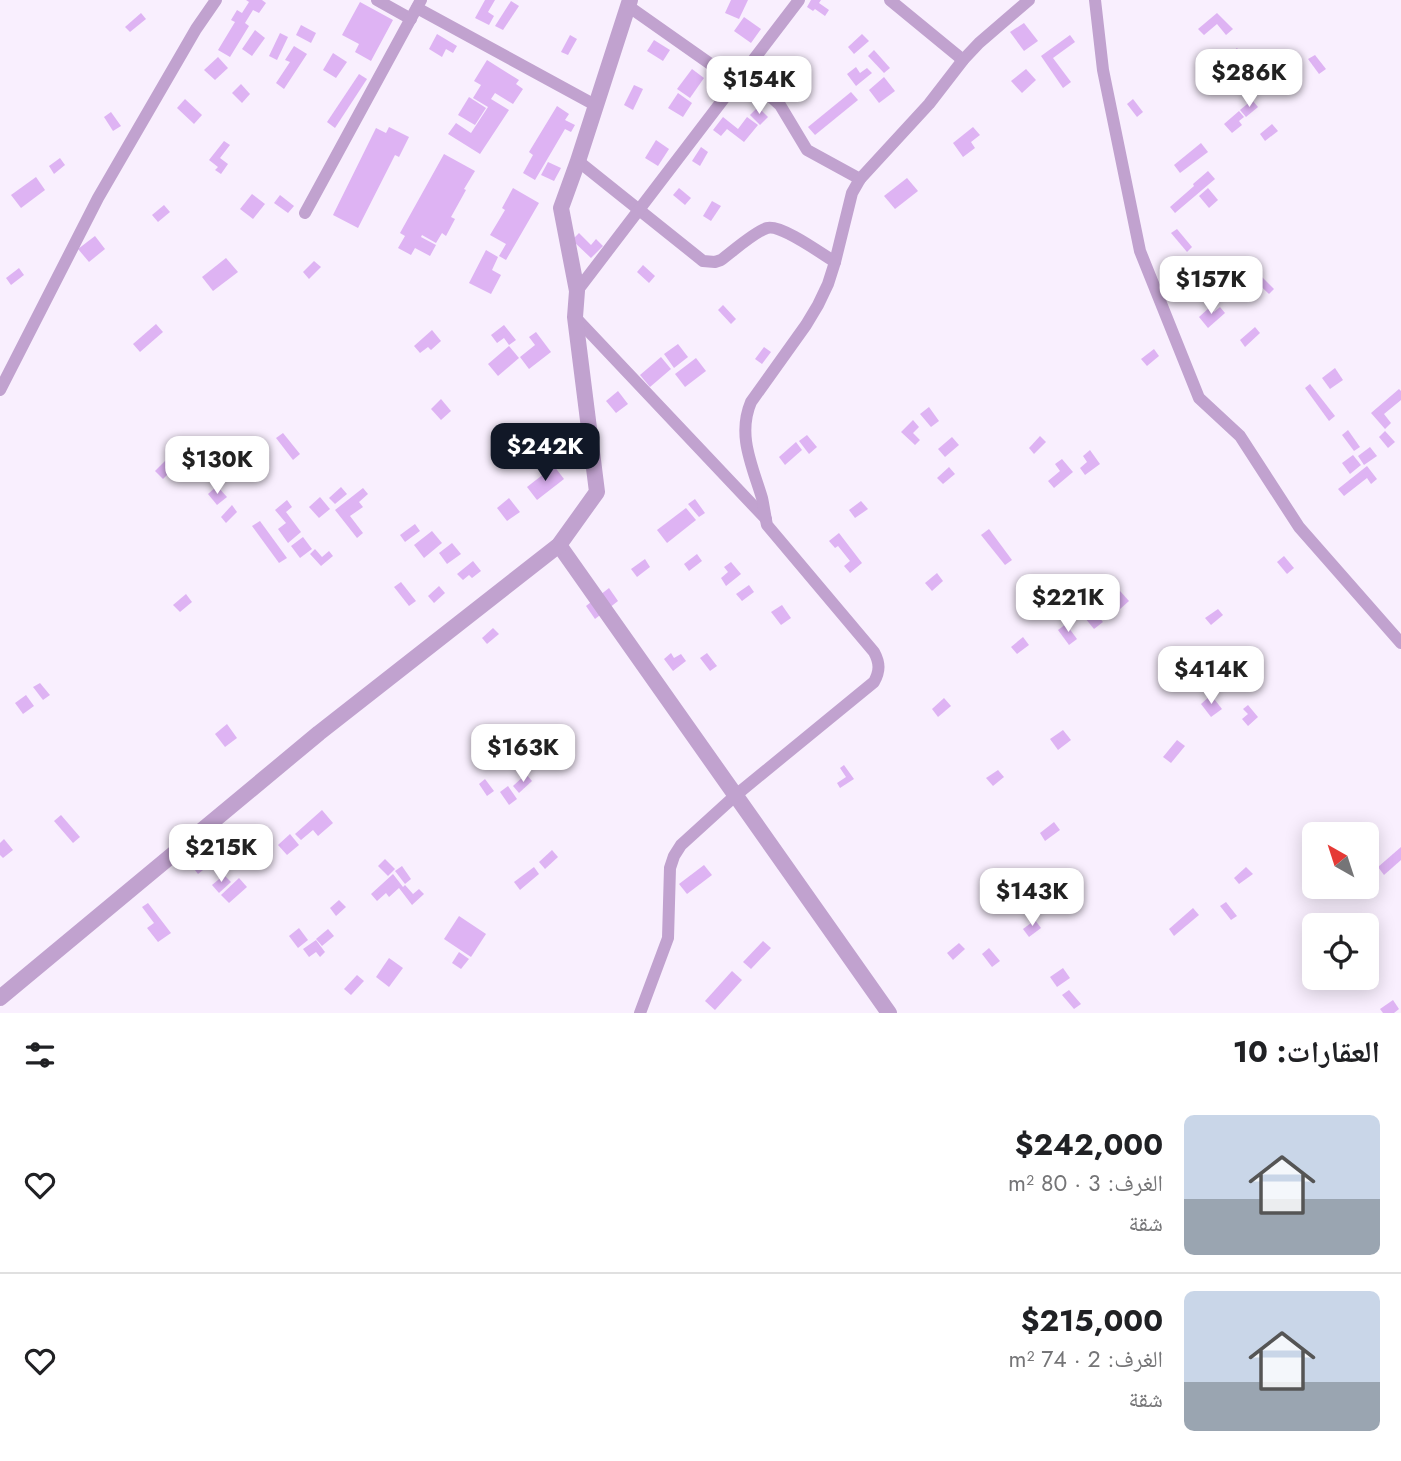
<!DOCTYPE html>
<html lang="ar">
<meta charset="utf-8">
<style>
:root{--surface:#fff;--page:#f2f2f2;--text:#202124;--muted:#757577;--line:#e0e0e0;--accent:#111827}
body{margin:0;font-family:Jost,"Noto Naskh Arabic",sans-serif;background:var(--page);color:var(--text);direction:rtl;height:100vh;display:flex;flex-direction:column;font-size:26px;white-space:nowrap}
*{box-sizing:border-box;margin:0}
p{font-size:23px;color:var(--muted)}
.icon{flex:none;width:38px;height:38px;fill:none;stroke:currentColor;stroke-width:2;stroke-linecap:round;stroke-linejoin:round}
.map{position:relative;height:1013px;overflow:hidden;direction:ltr}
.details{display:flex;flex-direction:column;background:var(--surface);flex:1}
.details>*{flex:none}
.needle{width:46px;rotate:321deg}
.controls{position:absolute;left:1302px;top:822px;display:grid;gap:14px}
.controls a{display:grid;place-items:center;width:77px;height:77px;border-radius:10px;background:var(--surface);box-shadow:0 4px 18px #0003;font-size:35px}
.price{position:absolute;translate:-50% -60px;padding:0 16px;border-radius:14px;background:#fff;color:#222;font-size:23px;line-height:46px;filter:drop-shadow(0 2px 4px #0008)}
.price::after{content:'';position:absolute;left:50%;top:42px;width:21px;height:16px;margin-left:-10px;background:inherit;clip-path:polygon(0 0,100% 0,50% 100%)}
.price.active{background:var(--accent);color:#fff}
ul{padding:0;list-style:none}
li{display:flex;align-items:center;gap:21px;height:175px;padding:0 21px}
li+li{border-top:2px solid var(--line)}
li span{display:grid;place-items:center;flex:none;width:196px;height:140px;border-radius:10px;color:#555}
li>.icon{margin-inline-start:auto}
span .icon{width:84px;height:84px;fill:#fffc;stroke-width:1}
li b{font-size:30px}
h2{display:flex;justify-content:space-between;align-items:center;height:84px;padding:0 21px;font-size:30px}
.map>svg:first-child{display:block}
</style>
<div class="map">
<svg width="1401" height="1013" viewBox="0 0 1401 1013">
<rect width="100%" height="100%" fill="#f9effe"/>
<!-- building -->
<g fill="#deb3f3">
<path d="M246,0H262L266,3L259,13L253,10L245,23L249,26L230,57L218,50L235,22L231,20L237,10L242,13L249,2Z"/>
<path d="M485,0H495L488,12L494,16L489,25L475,18Z"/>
<path d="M731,0H748L739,19L725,13Z"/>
<path d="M811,0H821L819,3L829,10L825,16L815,9L813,11L807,7Z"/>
<path d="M511,1L519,6L503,30L495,26Z"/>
<path d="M360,2L393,20L371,61L355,52L359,44L342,35Z"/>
<path d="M141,13L146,19L130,32L125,27Z"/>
<path d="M1217,13L1233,29L1226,35L1217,24L1204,35L1198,29Z"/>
<path d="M744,17L761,29L751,43L734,31Z"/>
<path d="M1024,23L1038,41L1024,51L1010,32Z"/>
<path d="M301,25L316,33L311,43L296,35Z"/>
<path d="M255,30L265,38L252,56L242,49Z"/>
<path d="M280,33L288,37L277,60L269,56Z"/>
<path d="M437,34L457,46L453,53L446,49L442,57L429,49Z"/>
<path d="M862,34L869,41L854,54L848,47Z"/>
<path d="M570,35L577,39L568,55L561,52Z"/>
<path d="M1070,35L1075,42L1053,58L1071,82L1063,88L1041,56Z"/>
<path d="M654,40L670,50L663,61L647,51Z"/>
<path d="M294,46L307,54L284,89L276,83L290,62L285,60Z"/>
<path d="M1237,48L1242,55L1227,67L1222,60Z"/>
<path d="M874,50L890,68L884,73L868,56Z"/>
<path d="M333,53L347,62L336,78L323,70Z"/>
<path d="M1315,55L1326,69L1319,74L1308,59Z"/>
<path d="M218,57L228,68L215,80L204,70Z"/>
<path d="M487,60L519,80L516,84L523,89L513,104L495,93L491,99L509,110L480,154L448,134L456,123L471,133L488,107L473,98L481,85L474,81Z"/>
<path d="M856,67L860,73L867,68L872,73L856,86L847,74Z"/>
<path d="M692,69L704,78L690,98L677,89Z"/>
<path d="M1026,69L1036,80L1022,93L1011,81Z"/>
<path d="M359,74L367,79L335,128L327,122Z"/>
<path d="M884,77L895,91L879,103L869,90Z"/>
<path d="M241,84L250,94L242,103L232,93Z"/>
<path d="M634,85L643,89L633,110L624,105Z"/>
<path d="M851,92L858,100L815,135L808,127Z"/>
<path d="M678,93L692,103L683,117L668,108Z"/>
<path d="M469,97L486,108L475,125L458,115Z"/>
<path d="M185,99L202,115L194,124L177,108Z"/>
<path d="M1133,99L1143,112L1137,117L1127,104Z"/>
<path d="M1252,100L1258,107L1246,117L1240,110Z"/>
<path d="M557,106L569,114L565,120L575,125L571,132L565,129L535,180L523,173L533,155L529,152Z"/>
<path d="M758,107L768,117L760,125L750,115Z"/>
<path d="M1239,111L1244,117L1239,121L1242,125L1232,133L1224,124Z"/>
<path d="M111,112L121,126L113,131L104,117Z"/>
<path d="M723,117L738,129L747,117L758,125L744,142L727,129L721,136L713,130Z"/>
<path d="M1272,124L1278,131L1265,141L1260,134Z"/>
<path d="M389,127L409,137L399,157L395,155L358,228L333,215L376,128L386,133Z"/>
<path d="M973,127L980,135L971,142L975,148L963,157L953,143Z"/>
<path d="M656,140L669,149L658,166L645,158Z"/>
<path d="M224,141L230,145L220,158L228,164L221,174L215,170L218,167L209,160Z"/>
<path d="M1201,143L1208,152L1180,173L1174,165Z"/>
<path d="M701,147L708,152L700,166L692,161Z"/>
<path d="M444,154L475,171L464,189L466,190L451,217L455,219L446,236L442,233L436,243L422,235L421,237L436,245L430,256L415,248L411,255L398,248L405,236L400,233Z"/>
<path d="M60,158L65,165L54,174L49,166Z"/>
<path d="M548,162L561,168L554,181L541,175Z"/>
<path d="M1208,171L1215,179L1175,213L1170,207L1194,186L1193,184Z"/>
<path d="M36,177L45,190L21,208L11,195Z"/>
<path d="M907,178L918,191L895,209L884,196Z"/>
<path d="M513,188L539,203L506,260L499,256L506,244L490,235L505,210L502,208Z"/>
<path d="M679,188L691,198L685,205L673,195Z"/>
<path d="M1208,188L1218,200L1209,208L1199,196Z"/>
<path d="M252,194L265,204L253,219L240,209Z"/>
<path d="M280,195L294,206L288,213L274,203Z"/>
<path d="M712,201L721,206L711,221L703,216Z"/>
<path d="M164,205L170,212L158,222L152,215Z"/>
<path d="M1177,229L1192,247L1187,252L1171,233Z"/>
<path d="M579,233L591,245L596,239L603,246L591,258L572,240Z"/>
<path d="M95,236L105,249L89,262L78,249Z"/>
<path d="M486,250L498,257L492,270L501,275L491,294L469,283Z"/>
<path d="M226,258L238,272L213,291L202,277Z"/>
<path d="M314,261L321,267L309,279L303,272Z"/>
<path d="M643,265L655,276L649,283L637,272Z"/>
<path d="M19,268L24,275L11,285L6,278Z"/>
<path d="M1258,273L1274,289L1269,294L1252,278Z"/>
<path d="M723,305L736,319L731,324L718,310Z"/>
<path d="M1210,307L1214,312L1220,307L1225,313L1208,328L1199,317Z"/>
<path d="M156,324L163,332L140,352L133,344Z"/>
<path d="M504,325L516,340L509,345L504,338L497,343L491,335Z"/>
<path d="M1255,327L1260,333L1245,347L1240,340Z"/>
<path d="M432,330L441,341L431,350L428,347L420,353L414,346Z"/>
<path d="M536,332L551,352L529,369L520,357L535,345L529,337Z"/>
<path d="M678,344L688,357L674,368L664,354Z"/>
<path d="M509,346L519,358L498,376L488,364Z"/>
<path d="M764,347L771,352L762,364L755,359Z"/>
<path d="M1154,349L1159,356L1147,366L1141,359Z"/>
<path d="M661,357L671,369L650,387L640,375Z"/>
<path d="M696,358L706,371L685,387L675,374Z"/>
<path d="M1335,368L1343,380L1330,389L1322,378Z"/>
<path d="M1310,384L1335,416L1329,421L1305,388Z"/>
<path d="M1399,389L1401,391V400L1384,414L1391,423L1385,429L1371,413Z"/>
<path d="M618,391L628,404L616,413L606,401Z"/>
<path d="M441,399L451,411L441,420L431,409Z"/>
<path d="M929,407L939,421L931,427L920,414Z"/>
<path d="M913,420L919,427L913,433L920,440L915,445L901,432Z"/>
<path d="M1348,430L1360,447L1354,451L1342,435Z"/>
<path d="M1385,431L1395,442L1388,448L1379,437Z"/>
<path d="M283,433L300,454L293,460L276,438Z"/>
<path d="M807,435L817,447L809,454L799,441Z"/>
<path d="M1040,436L1046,442L1034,454L1029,448Z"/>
<path d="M952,437L959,445L945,457L938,449Z"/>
<path d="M796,442L802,450L785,465L779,457Z"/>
<path d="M1370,447L1377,456L1364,465L1358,456Z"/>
<path d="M541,449L551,462L540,471L529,459Z"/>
<path d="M1090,450L1100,464L1085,475L1080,468L1087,462L1083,456Z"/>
<path d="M1353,455L1361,465L1350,474L1342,463Z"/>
<path d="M1062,459L1073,472L1054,488L1048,481L1060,471L1055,464Z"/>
<path d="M166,460L174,468L163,479L155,471Z"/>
<path d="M554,466L564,479L537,500L527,487Z"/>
<path d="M1367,466L1377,479L1371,484L1367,478L1344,496L1338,489Z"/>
<path d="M949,467L955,474L943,484L937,478Z"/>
<path d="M217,486L227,497L217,505L208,494Z"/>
<path d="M341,487L347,494L335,504L329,498Z"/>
<path d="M363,488L368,494L359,502L363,507L350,516L363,533L357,538L335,510Z"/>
<path d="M320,497L330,509L319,518L309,507Z"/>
<path d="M509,498L520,512L507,521L497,508Z"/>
<path d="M695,499L705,513L699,517L688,504Z"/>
<path d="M287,500L292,507L286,512L301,532L288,543L278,529L286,523L275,510Z"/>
<path d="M861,501L868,509L855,518L849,510Z"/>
<path d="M232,505L237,512L226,523L221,517Z"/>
<path d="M686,508L696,520L667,543L657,530Z"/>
<path d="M260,521L287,558L279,563L252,526Z"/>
<path d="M415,524L420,531L405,542L400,535Z"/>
<path d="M989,529L1012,560L1005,565L981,535Z"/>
<path d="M432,531L442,543L424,558L414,545Z"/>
<path d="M839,533L862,563L850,573L844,566L850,561L838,546L835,548L829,541Z"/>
<path d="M303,537L312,549L300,558L291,546Z"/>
<path d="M452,543L461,554L447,564L439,553Z"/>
<path d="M315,549L322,557L329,551L333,556L321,566L310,554Z"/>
<path d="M697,554L702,561L689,571L684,564Z"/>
<path d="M1284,556L1294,568L1287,574L1277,562Z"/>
<path d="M645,559L650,567L637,577L631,569Z"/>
<path d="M473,561L481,571L472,578L469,575L463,580L457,574Z"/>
<path d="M731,562L741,574L726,586L721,578L728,572L724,567Z"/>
<path d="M937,573L943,581L932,591L925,583Z"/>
<path d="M401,582L416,601L409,606L394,587Z"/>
<path d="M749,585L754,592L742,601L736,594Z"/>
<path d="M439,586L445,593L434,603L428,596Z"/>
<path d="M609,588L618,601L595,619L586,606Z"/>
<path d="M1042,591L1053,606L1045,612L1034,597Z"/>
<path d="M1120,591L1129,601L1119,610L1110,599Z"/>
<path d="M186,594L192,602L180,612L173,605Z"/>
<path d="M782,605L791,618L781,625L771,612Z"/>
<path d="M1218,609L1223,615L1211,625L1205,618Z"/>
<path d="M1094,611L1103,622L1094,629L1085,618Z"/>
<path d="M1066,624L1077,639L1069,645L1058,630Z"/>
<path d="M493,628L499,634L487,644L482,638Z"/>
<path d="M1023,637L1029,645L1017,654L1011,647Z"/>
<path d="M671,653L674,658L681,654L686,661L673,671L664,659Z"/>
<path d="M707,653L717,666L710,671L700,658Z"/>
<path d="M40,683L50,695L43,700L33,687Z"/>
<path d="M26,695L34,706L23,714L15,703Z"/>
<path d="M1211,695L1222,709L1211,717L1201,704Z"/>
<path d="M944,698L951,706L938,717L932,709Z"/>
<path d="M1248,705L1258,717L1248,726L1242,719L1248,714L1243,709Z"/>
<path d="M227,724L237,738L225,747L215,734Z"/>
<path d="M1063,730L1071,740L1058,750L1050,739Z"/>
<path d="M1177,740L1185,746L1171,763L1163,757Z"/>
<path d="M844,765L854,779L840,788L837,783L846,777L840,768Z"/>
<path d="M998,770L1004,777L993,786L986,778Z"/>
<path d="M526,774L532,781L519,793L513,786Z"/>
<path d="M485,779L494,791L487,796L479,784Z"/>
<path d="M508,786L517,799L509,805L500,792Z"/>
<path d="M322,810L333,823L318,836L313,830L301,840L295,834Z"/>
<path d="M61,815L80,837L73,843L54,821Z"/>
<path d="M1054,822L1060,830L1045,841L1040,833Z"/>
<path d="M290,834L299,845L287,855L278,845Z"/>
<path d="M4,839L13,850L3,858L0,855V843Z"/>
<path d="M1401,847V860L1384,875L1378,867Z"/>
<path d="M211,850L217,859L198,874L191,865Z"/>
<path d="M552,850L558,857L545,869L539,862Z"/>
<path d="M385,859L395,869L388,876L378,866Z"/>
<path d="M704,865L712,875L687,894L679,884Z"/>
<path d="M402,866L411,879L405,884L395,871Z"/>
<path d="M534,867L539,874L520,890L514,882Z"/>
<path d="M1246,867L1253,874L1239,884L1234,878Z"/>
<path d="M989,873L999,885L992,890L982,879Z"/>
<path d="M393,874L403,887L405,885L413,894L419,889L424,894L412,905L399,888L389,897L386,893L377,901L371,894Z"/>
<path d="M224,875L231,882L219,893L212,885Z"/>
<path d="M239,878L247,887L229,903L221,895Z"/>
<path d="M339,900L346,907L336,916L330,908Z"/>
<path d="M1226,902L1237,916L1231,920L1220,906Z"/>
<path d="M148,903L171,933L158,942L147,928L154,923L142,907Z"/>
<path d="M1193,908L1199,915L1174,936L1169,929Z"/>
<path d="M459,916L486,934L471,957L444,939Z"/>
<path d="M1035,920L1041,928L1029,937L1023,929Z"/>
<path d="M299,928L308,940L298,948L289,936Z"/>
<path d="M328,929L334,936L322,946L316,939Z"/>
<path d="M316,940L325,952L320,957L316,952L309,957L303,949Z"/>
<path d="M763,941L771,948L751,969L743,962Z"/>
<path d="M959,943L965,949L953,960L947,953Z"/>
<path d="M989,948L1000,961L992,967L982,954Z"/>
<path d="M459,952L469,959L461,969L452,963Z"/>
<path d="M389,958L403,968L389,987L376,977Z"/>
<path d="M1063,968L1070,978L1057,987L1050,977Z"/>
<path d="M732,971L742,980L715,1010L705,1001Z"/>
<path d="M357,975L364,981L351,995L344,989Z"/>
<path d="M1069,990L1081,1004L1074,1009L1062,995Z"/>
<path d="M1393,1000L1399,1009L1394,1013H1383L1380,1009Z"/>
</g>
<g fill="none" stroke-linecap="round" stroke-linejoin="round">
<!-- minor -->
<g stroke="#c1a2cf" stroke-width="12">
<path d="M377,0L411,19"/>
<path d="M890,0L963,60"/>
<path d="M1095,0L1103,70L1140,251L1199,398L1240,436L1299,527L1401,643"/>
<path d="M628,6L736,82"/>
<path d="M417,8L595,105"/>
<path d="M743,73L756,83L780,105L807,150L860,179"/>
<path d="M578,161L703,261L715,262L721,260C732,252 754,232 767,228C781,224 822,254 835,262"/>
<path d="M305,213L421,0"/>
<path d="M577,291L799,0"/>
<path d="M575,317L766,519"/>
<path d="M0,390L98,198L196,29L216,0"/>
<path d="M640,1013L668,938L670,868L674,856L681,845L736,795L874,682C880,671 880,663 874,652L767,525C765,516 764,507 762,498C752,465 737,435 751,402L806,325L818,305L828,284L835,262L852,193L860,179L929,104L963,60L979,43L1029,0"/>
</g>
<!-- tertiary -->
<g stroke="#c1a2cf" stroke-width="16">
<path d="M559,545L889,1013"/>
<path d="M0,998L319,733L559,545L597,492L575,317L577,291L561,208L578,161L630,0"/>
</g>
</g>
</svg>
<div class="controls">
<a><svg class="needle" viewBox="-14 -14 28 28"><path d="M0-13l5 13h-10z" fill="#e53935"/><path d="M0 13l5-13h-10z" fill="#757577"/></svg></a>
<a><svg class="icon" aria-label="locate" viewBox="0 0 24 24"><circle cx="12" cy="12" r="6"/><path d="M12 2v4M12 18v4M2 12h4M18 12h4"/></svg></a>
</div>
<b class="price" style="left:1249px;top:109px">$286K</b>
<b class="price" style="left:759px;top:116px">$154K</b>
<b class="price" style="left:1211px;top:316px">$157K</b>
<b class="price active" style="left:545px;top:483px">$242K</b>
<b class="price" style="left:217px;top:496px">$130K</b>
<b class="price" style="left:1068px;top:634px">$221K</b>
<b class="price" style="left:1211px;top:706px">$414K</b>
<b class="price" style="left:523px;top:784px">$163K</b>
<b class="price" style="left:221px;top:884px">$215K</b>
<b class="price" style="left:1032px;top:928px">$143K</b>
</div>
<section class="details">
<h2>العقارات: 10<svg class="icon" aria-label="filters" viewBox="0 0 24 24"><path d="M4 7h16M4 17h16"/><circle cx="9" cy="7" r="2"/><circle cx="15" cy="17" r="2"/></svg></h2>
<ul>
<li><span style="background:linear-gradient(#c9d6e8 60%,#9aa5b1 0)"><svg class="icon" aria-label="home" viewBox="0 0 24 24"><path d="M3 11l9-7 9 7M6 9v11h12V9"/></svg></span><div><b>$242,000</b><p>الغرف: 3 · 80 m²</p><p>شقة</p></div><svg class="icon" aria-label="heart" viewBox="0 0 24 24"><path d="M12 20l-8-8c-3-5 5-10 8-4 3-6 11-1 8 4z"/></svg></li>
<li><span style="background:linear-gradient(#c9d6e8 65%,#9aa5b1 0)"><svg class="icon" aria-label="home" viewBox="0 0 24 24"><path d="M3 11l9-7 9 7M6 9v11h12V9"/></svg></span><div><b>$215,000</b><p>الغرف: 2 · 74 m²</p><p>شقة</p></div><svg class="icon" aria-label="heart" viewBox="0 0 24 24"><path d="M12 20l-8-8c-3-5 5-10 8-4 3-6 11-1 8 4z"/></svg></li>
</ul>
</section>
